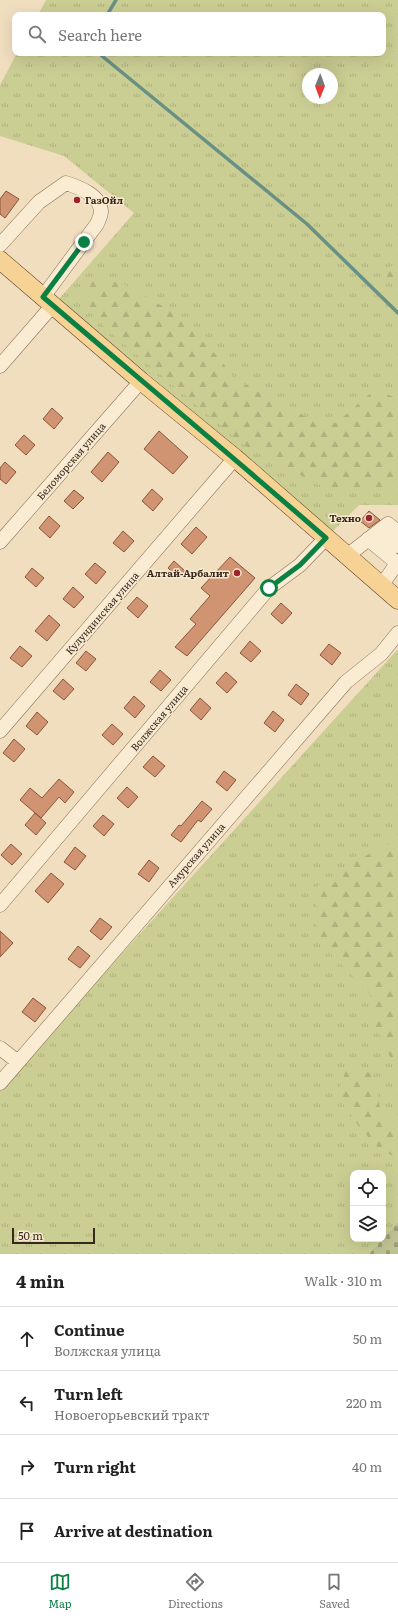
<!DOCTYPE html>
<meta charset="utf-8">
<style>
body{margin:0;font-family:Literata,serif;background:#f2f2f2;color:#222}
.controls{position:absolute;right:12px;bottom:12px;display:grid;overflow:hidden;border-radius:8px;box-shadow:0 4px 16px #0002}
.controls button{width:36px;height:36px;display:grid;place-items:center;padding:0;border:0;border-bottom:1px solid #e0e0e0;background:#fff;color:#222;font:20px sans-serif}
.compass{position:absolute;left:302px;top:68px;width:36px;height:36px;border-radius:50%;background:#fff;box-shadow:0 4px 16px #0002;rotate:181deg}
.scale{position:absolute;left:12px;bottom:10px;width:83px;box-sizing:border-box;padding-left:4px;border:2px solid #38281c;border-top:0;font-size:11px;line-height:14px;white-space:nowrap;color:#38281c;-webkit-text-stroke:3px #f7e9cf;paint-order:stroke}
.stop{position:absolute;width:12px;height:12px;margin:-9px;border:3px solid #0b8043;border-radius:50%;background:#fff}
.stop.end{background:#0b8043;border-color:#fff;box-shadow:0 1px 4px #0008}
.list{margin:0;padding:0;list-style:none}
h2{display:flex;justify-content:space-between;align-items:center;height:52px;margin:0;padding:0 16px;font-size:17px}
h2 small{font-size:13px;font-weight:400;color:#767676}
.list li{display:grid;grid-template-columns:26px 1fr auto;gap:12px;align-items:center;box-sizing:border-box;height:64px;padding:0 16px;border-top:1px solid #e0e0e0}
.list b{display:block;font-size:15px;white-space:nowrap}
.list p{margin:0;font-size:13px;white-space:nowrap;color:#767676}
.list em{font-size:13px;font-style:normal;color:#767676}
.icon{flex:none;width:22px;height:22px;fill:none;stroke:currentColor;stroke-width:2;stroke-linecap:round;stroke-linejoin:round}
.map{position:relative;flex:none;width:398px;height:1254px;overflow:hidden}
.search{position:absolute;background:#fff;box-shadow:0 4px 16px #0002;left:12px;right:12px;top:12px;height:44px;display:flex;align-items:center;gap:10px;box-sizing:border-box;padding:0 14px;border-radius:8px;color:#767676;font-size:15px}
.sheet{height:308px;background:#fff}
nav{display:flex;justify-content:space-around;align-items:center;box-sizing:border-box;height:56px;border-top:1px solid #e0e0e0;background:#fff;font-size:11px;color:#767676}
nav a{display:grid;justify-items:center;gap:2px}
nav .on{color:#0b8043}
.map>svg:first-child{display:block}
.grass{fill:url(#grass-tufts);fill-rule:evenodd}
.forest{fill:url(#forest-firs)}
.cemetery{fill:url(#cemetery-stones)}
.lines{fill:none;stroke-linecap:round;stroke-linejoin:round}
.stream{stroke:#699084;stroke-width:3.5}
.building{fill:#d09473;stroke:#8a563b}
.minor-casing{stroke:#896f57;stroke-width:15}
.major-casing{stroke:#573d2b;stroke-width:19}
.minor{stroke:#faecd3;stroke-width:14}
.major{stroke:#f6d294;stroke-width:18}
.route{stroke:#0b8043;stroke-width:5}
.poi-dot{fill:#9b242c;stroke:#f7e9cf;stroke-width:1.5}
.labels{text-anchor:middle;stroke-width:3;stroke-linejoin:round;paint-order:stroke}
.poi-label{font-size:10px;font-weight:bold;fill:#38281c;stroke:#f7e9cf;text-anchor:end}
.street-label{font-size:10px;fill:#38281c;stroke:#f7e9cf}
</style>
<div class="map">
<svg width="398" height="1254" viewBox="0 0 398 1254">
<defs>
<pattern id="grass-tufts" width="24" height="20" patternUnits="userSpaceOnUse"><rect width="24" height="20" fill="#cbce93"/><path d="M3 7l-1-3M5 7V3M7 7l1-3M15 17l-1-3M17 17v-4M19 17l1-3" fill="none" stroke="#afb17e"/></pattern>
<pattern id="forest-firs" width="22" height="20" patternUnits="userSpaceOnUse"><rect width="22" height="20" fill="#cbce93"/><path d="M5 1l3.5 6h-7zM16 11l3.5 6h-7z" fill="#afb17e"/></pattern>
<pattern id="cemetery-stones" width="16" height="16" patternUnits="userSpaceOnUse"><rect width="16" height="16" fill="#c0c293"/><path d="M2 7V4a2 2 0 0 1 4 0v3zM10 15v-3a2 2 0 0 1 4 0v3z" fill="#9d9e77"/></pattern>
</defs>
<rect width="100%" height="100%" fill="#f0debf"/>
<path class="grass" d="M46 0H398V505H359L332 532 241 452 59 299 134 213 64 156 0 136V85L17 53H383V15H38ZM308 74H332V98H308Z
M398 649V1222L383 1239V1173H353V1239H383L369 1254H0V1091L22 1064Z"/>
<path class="forest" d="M398 259V286L384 274Z
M93 276 126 285 174 313 217 356 235 379 308 418 336 423 372 392 387 394 398 399V490L393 487 330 489 311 481 276 460 244 445 104 327 86 302 83 286Z
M387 844H398V1080L390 1057 373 1021 370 994 321 943 314 919 318 885 336 882 353 863Z
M346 1070 373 1073 382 1118 398 1122V1158L380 1150 358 1125 337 1095Z"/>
<path class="cemetery" d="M398 1222V1254H369Z"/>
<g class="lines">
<path class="stream" d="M107 15 116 0
M100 53 102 56 307 224 398 313"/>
</g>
<path class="building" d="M6 191 19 199 5 218 0 214V199Z
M52 408 63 418 54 429 43 419Z
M159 431 188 457 173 474 144 449Z
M24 435 35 445 26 455 15 445Z
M108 452 119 462 102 482 91 472Z
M5 462 16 472 6 484 0 479V468Z
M152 489 163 499 153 511 142 501Z
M74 490 84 498 73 509 64 501Z
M369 511 380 520 369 528 360 521Z
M49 516 60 526 50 538 39 528Z
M196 527 207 537 192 554 181 544Z
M123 531 134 541 124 552 113 543Z
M230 557 255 578 187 656 175 647 196 624 190 619 210 596 201 588Z
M174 561 185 571 179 578 168 568Z
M95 563 106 572 96 584 85 574Z
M32 568 44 578 36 587 25 577Z
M73 587 84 597 74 608 63 599Z
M137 597 148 606 138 618 127 608Z
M281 603 292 613 282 624 271 614Z
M49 615 60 625 47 641 35 631Z
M250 641 261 651 251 662 240 653Z
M329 644 341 653 332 665 320 655Z
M20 646 32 656 22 667 10 658Z
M86 651 96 659 86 671 76 663Z
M160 670 171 680 161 691 150 682Z
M226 672 237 682 227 693 216 683Z
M63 679 74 689 64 700 53 691Z
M296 684 309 694 301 705 288 695Z
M134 696 145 706 135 718 124 708Z
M200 698 211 708 201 720 190 710Z
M273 711 284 720 275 732 264 723Z
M37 712 48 722 37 735 26 726Z
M112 724 123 734 113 745 102 735Z
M14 739 25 749 14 762 3 753Z
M153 756 165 766 155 777 143 767Z
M224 771 236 780 227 791 216 782Z
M59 779 74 792 65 803 59 797 41 818 20 800 30 788 42 798Z
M127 787 138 797 128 808 117 798Z
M202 801 212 809 201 822 198 820 181 842 171 835 179 825 181 826Z
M35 813 46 823 36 835 25 825Z
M103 815 114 824 104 836 93 826Z
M11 844 22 854 12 865 1 855Z
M75 847 86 856 75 870 64 862Z
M149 860 159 868 149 882 138 874Z
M51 873 64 884 48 903 35 891Z
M100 918 112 927 101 940 90 931Z
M0 931 13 943 0 957Z
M78 946 90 956 80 968 68 959Z
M33 998 46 1008 35 1022 22 1012Z"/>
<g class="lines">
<g class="minor-casing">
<path id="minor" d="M0 245 39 202 66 183C78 187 101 195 101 212 101 216 98 221 97 224L43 297
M0 366 53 305
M379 531 388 524 398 532
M368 539 397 563
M0 542 141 381
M347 556 379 531 398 546
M381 586 398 562
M0 731 235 458
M0 905 269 588 300 565 326 538
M0 1048 18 1062
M0 1083 346 682 381 654 398 633"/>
</g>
<g class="major-casing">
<path id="major" d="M0 260 141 381 235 458 398 600"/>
</g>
<use href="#minor" class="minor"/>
<use href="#major" class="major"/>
</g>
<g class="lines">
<path class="route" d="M84 242 43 297C137 377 232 456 326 538L300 565 269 588"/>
</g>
<g class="poi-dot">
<circle cx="77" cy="200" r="4"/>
<circle cx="369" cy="518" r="4"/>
<circle cx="237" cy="573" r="4"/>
</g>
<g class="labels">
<g class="poi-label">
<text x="85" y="204" text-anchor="start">ГазОйл</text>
<text x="361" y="522">Техно</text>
<text x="229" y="577">Алтай-Арбалит</text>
</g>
<g class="street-label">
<text transform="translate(71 461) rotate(-49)" y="4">Беломорская улица</text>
<text transform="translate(102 613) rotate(-49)" y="4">Кулундинская улица</text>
<text transform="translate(159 718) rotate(-50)" y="4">Волжская улица</text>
<text transform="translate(196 855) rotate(-49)" y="4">Амурская улица</text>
</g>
</g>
</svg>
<div class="controls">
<button><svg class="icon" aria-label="locate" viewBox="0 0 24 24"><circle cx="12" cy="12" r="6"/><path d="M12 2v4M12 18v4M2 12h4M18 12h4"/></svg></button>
<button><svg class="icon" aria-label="layers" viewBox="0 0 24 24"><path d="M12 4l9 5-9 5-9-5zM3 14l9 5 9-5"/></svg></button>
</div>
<svg class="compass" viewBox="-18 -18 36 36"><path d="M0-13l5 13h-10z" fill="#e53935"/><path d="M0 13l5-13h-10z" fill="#767676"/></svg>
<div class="scale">50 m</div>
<div class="stop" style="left:269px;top:588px"></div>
<div class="stop end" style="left:84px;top:242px"></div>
<div class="search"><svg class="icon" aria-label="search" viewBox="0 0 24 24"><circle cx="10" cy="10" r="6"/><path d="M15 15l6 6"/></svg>Search here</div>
</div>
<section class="sheet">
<h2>4 min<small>Walk · 310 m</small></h2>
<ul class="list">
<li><svg class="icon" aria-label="ahead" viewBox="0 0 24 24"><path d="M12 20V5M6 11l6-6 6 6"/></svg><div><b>Continue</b><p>Волжская улица</p></div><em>50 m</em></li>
<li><svg class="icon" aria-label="left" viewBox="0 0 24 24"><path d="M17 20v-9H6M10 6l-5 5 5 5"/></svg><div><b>Turn left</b><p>Новоегорьевский тракт</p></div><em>220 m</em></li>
<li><svg class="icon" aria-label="right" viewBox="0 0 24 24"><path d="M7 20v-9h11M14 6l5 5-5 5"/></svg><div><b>Turn right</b></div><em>40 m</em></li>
<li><svg class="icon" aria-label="arrive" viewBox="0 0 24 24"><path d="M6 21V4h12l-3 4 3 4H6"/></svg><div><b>Arrive at destination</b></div></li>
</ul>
</section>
<nav>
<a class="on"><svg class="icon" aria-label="map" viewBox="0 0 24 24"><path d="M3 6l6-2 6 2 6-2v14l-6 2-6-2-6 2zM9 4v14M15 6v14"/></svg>Map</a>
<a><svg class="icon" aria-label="directions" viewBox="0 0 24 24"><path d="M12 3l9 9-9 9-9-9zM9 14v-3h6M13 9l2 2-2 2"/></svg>Directions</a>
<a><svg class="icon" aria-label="saved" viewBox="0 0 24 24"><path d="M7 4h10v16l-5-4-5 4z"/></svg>Saved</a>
</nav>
